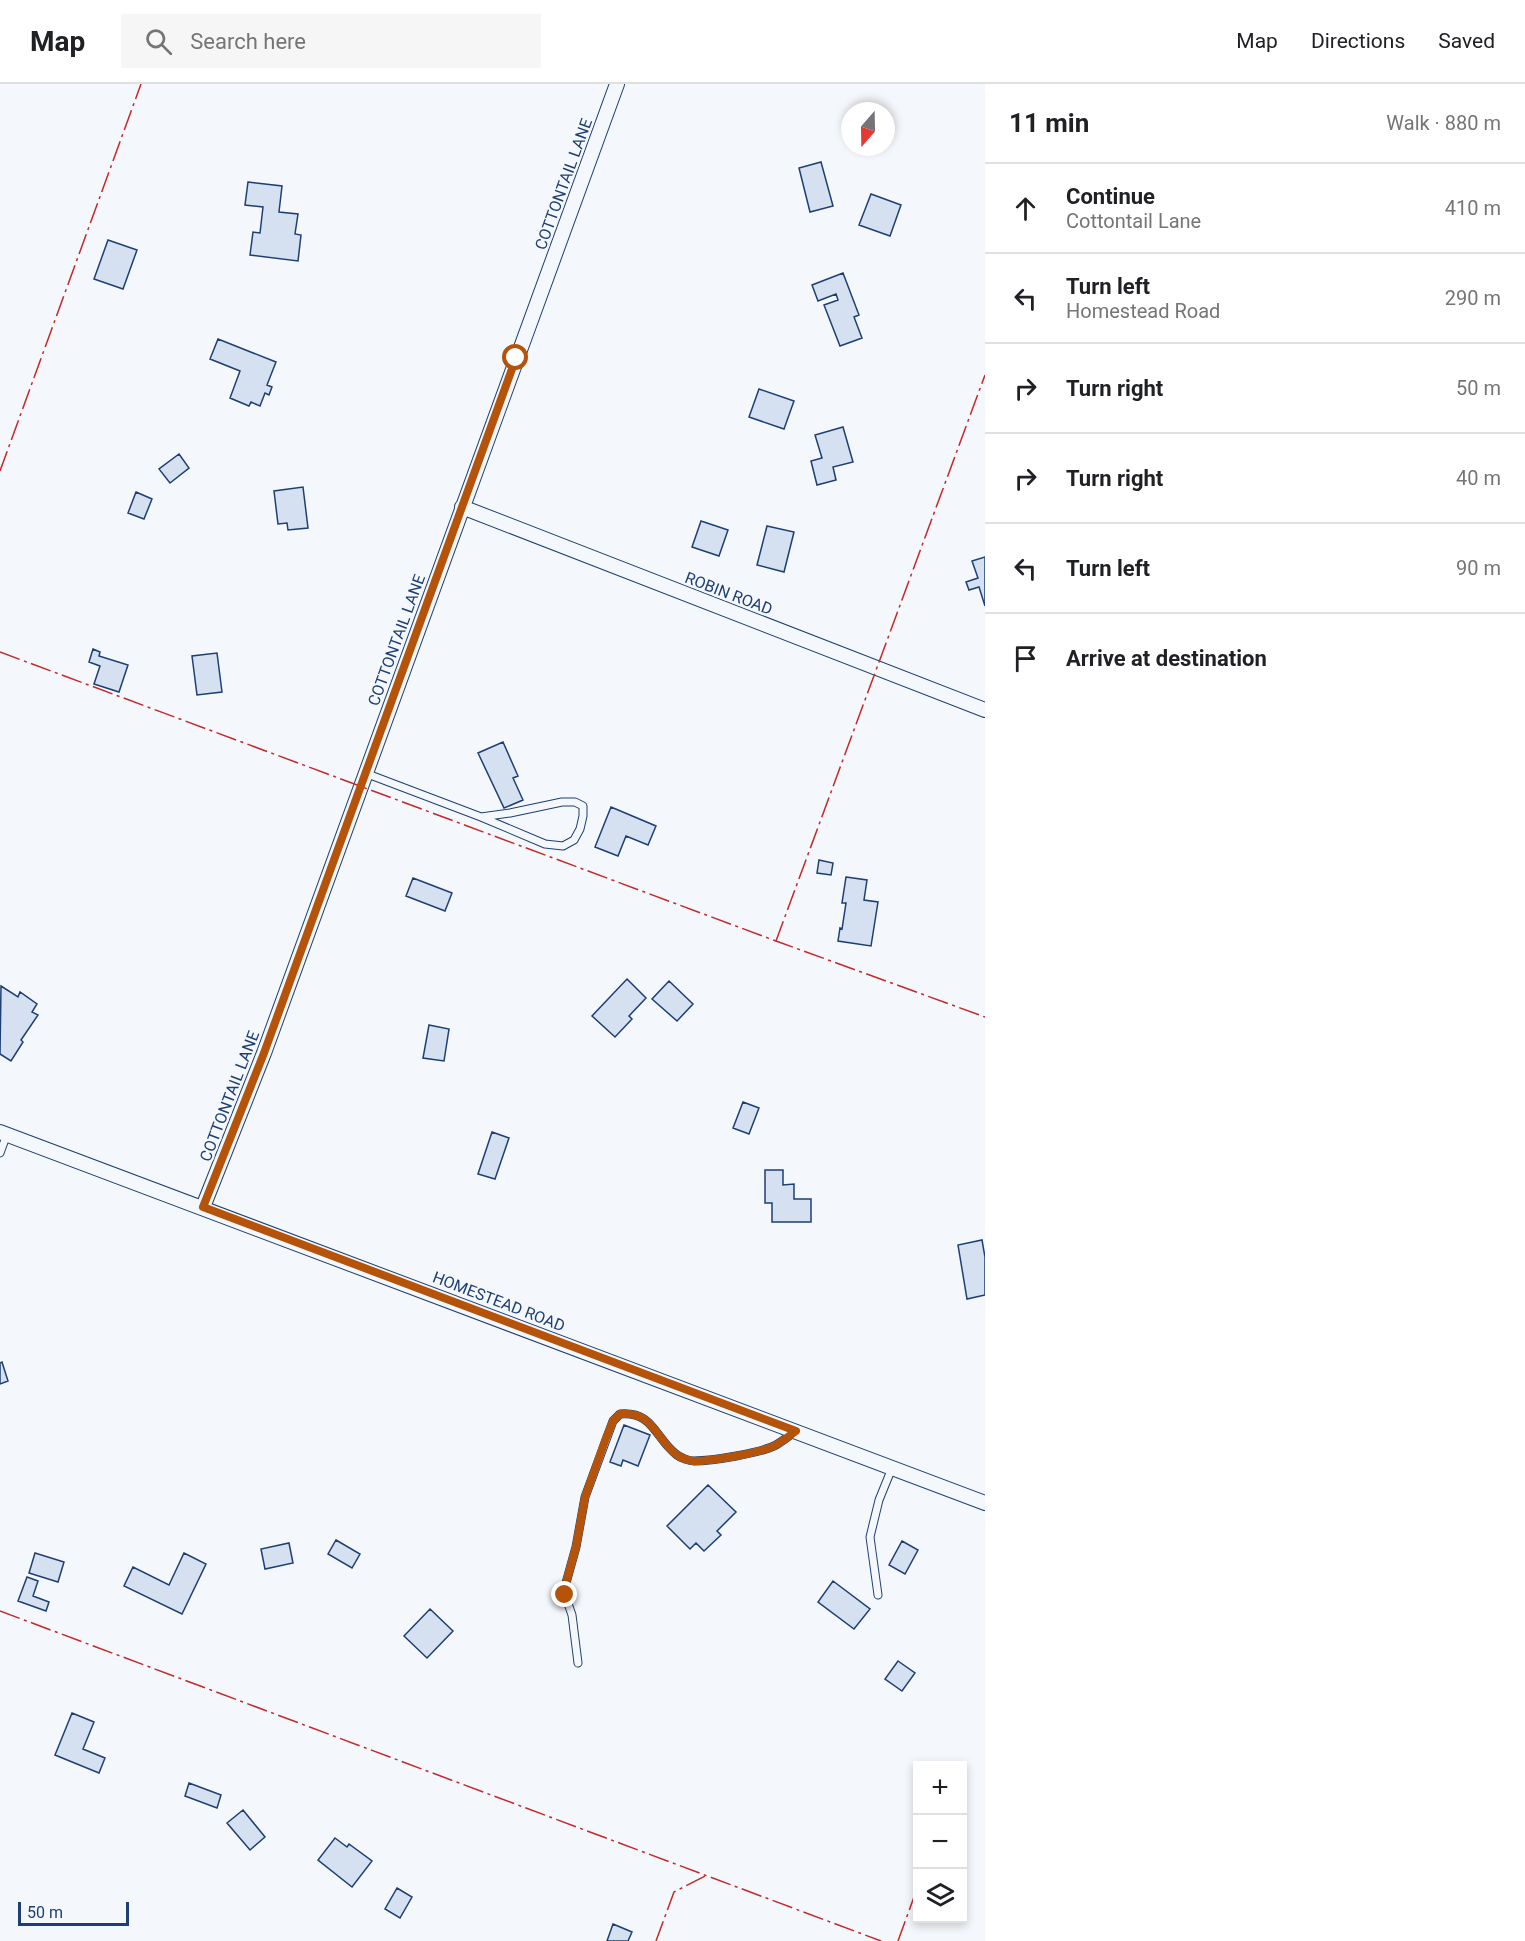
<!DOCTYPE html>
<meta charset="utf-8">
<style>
body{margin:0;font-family:Roboto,sans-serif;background:#f6f6f6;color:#202124}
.controls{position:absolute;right:18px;bottom:18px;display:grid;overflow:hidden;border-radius:0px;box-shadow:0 3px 9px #0003}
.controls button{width:54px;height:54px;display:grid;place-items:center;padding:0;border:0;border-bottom:2px solid #e0e0e0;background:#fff;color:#202124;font:30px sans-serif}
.compass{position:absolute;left:841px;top:18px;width:54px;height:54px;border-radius:50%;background:#fff;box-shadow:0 3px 9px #0003;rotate:200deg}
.scale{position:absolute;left:18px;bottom:15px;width:111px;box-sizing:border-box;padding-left:6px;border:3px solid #1d3f73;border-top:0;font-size:16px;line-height:21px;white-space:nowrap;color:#1d3f73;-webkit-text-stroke:4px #f4f7fb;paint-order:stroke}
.stop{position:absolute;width:18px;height:18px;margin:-14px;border:4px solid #b45309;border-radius:50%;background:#fff}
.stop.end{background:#b45309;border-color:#fff;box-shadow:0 2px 6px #0008}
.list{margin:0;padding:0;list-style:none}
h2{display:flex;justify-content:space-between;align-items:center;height:78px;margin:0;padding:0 24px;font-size:26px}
h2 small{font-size:20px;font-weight:400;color:#757577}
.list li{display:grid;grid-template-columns:39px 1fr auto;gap:18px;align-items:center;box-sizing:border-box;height:90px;padding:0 24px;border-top:2px solid #e0e0e0}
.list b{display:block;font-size:22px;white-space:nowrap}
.list p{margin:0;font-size:20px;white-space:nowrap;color:#757577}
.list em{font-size:20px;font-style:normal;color:#757577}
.icon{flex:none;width:33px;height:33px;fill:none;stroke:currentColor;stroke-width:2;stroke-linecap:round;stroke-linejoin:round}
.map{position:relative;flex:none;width:985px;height:1857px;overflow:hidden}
header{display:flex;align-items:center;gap:36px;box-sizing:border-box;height:84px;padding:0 30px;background:#fff;border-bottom:2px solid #e0e0e0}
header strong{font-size:28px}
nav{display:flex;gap:33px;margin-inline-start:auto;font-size:21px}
.search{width:420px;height:54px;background:#f6f6f6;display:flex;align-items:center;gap:15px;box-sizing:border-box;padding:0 21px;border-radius:0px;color:#757577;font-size:22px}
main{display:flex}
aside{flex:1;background:#fff}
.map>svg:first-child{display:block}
.building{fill:#d5e0f0;stroke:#1d3f73;stroke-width:1.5}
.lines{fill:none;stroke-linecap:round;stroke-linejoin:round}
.service-casing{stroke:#1d3f73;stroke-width:9}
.minor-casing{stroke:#1d3f73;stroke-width:16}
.service{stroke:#f4f7fb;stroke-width:7}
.minor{stroke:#f4f7fb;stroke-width:14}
.power{stroke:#c62828;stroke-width:1.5;stroke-dasharray:21 4.5 3 4.5;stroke-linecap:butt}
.route{stroke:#b45309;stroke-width:8}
.labels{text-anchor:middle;stroke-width:4.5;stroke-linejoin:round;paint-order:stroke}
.street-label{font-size:16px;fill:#1d3f73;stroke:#f4f7fb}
</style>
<header>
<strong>Map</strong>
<div class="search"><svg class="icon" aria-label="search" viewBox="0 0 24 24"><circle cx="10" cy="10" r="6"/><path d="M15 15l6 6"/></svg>Search here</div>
<nav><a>Map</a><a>Directions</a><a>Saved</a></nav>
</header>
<main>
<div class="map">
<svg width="985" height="1857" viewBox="0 0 985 1857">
<rect width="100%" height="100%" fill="#f4f7fb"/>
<path class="building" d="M821 78 833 122 810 128 799 84Z
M248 98 282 102 279 128 298 130 295 150 301 151 298 177 250 171 253 148 260 149 263 123 245 121Z
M871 110 901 121 890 152 859 141Z
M108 156 137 166 123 205 94 195Z
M843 189 859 231 854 233 862 254 840 262 824 221 838 216 836 210 818 217 812 201Z
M218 255 276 278 267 301 272 303 269 311 265 309 260 322 251 318 249 322 230 314 240 287 210 275Z
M759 305 794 317 784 345 749 333Z
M843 343 853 378 833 383 836 396 817 401 811 377 822 374 815 351Z
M179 370 189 384 170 399 159 385Z
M303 403 308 444 288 446 287 439 278 440 274 407Z
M136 408 152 415 144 435 128 429Z
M701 437 728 446 719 472 692 463Z
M767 442 794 448 784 488 757 481Z
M985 473V522L979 503 969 506 966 498 978 494 972 477Z
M93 565 100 568 99 572 128 581 119 608 94 600 100 582 89 578Z
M217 569 222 608 197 611 192 572Z
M503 658 518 692 513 694 523 716 504 724 478 669Z
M611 723 656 742 648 761 626 752 618 772 595 763Z
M819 776 833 779 831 791 817 789Z
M846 793 867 796 864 816 878 818 871 862 838 857 840 844 842 845 846 819H842Z
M413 794 452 809 445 827 406 812Z
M627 895 646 914 629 932 632 935 615 953 592 932Z
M669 897 693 920 677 937 652 915Z
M1 902 18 913 20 908 37 920 32 928 38 931 21 956 23 958 11 977 0 970Z
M429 941 449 945 444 977 423 974Z
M743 1018 759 1024 749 1050 733 1044Z
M492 1048 509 1054 495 1095 478 1090Z
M765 1086H783V1101L794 1100V1115H811V1138H772V1119H765Z
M982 1156 985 1173V1211L967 1215 958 1161Z
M2 1278 8 1297 0 1300V1279Z
M624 1341 650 1351 638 1382 623 1376 621 1382 610 1378Z
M708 1401 736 1428 717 1447 721 1451 704 1467 696 1459 690 1465 667 1442Z
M336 1456 360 1470 352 1484 328 1470Z
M902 1457 918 1466 905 1490 889 1481Z
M289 1459 293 1479 265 1485 261 1465Z
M35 1469 64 1478 58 1498 29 1489Z
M184 1469 206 1480 182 1530 124 1502 133 1483 169 1501Z
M27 1493 38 1497 33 1512 49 1518 46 1527 18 1517Z
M833 1497 870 1525 854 1545 818 1518Z
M430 1525 453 1547 427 1574 404 1552Z
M898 1577 915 1589 902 1607 885 1595Z
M72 1629 94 1638 83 1665 105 1674 99 1689 55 1671Z
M189 1699 221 1711 217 1724 185 1712Z
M243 1726 265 1753 250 1766 227 1739Z
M335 1754 347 1763 349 1760 372 1777 352 1803 318 1776Z
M397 1804 412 1813 400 1834 385 1825Z
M613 1840 632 1848 628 1857H607Z"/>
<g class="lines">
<g class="service-casing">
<path id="service" d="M365 689 481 733 545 760 563 762 574 756 580 745 583 732V722L575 718H562L510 729 481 733
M0 1069 7 1050
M878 1511 870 1453 879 1416 892 1384
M578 1579 572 1531 565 1511 566 1499 576 1463 585 1413 613 1337 620 1330C654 1327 655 1355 677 1371 681 1374 689 1377 694 1377 712 1377 761 1369 776 1361 783 1357 789 1352 796 1347"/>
</g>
<g class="minor-casing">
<path id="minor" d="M462 423 985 626
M0 1048 985 1419
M203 1123 264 969 617 0"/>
</g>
<use href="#service" class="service"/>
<use href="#minor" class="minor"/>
<path class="power" d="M0 387 141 0
M0 568 776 857 985 933
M776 857 985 291
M0 1527 881 1857
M656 1857 674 1808 707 1791
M898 1857 918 1802"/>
</g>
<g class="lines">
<path class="route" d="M516 274 264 969 203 1123 796 1347C789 1352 783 1357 776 1361 761 1369 712 1377 694 1377 689 1377 681 1374 677 1371 655 1355 654 1327 620 1330L613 1337 606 1354 585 1413 576 1463 566 1499 565 1511"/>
</g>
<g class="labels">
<g class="street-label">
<text transform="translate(563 100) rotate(-70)" y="6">COTTONTAIL LANE</text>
<text transform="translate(729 509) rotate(21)" y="6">ROBIN ROAD</text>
<text transform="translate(396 556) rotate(-70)" y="6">COTTONTAIL LANE</text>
<text transform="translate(229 1012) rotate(-69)" y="6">COTTONTAIL LANE</text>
<text transform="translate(499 1217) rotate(21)" y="6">HOMESTEAD ROAD</text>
</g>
</g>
</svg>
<div class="controls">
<button>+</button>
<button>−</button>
<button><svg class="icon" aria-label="layers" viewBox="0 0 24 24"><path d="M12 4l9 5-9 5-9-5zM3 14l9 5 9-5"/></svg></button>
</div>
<svg class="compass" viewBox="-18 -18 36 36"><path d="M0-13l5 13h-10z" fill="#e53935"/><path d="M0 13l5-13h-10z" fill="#757577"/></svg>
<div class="scale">50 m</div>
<div class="stop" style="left:516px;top:274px"></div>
<div class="stop end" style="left:565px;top:1511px"></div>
</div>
<aside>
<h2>11 min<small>Walk · 880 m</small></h2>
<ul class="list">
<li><svg class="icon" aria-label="ahead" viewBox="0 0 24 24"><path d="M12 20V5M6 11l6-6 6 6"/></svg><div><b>Continue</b><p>Cottontail Lane</p></div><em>410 m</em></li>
<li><svg class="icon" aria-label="left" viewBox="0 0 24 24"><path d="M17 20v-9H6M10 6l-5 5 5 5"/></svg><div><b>Turn left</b><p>Homestead Road</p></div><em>290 m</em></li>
<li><svg class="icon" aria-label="right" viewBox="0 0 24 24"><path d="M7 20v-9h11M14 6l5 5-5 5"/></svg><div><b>Turn right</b></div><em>50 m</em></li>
<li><svg class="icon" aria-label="right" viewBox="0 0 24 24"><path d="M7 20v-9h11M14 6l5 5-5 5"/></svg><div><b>Turn right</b></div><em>40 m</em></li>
<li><svg class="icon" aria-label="left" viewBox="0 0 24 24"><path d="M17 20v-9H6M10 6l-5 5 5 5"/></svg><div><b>Turn left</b></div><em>90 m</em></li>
<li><svg class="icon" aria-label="arrive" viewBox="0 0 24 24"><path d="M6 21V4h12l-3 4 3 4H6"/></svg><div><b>Arrive at destination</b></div></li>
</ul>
</aside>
</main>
